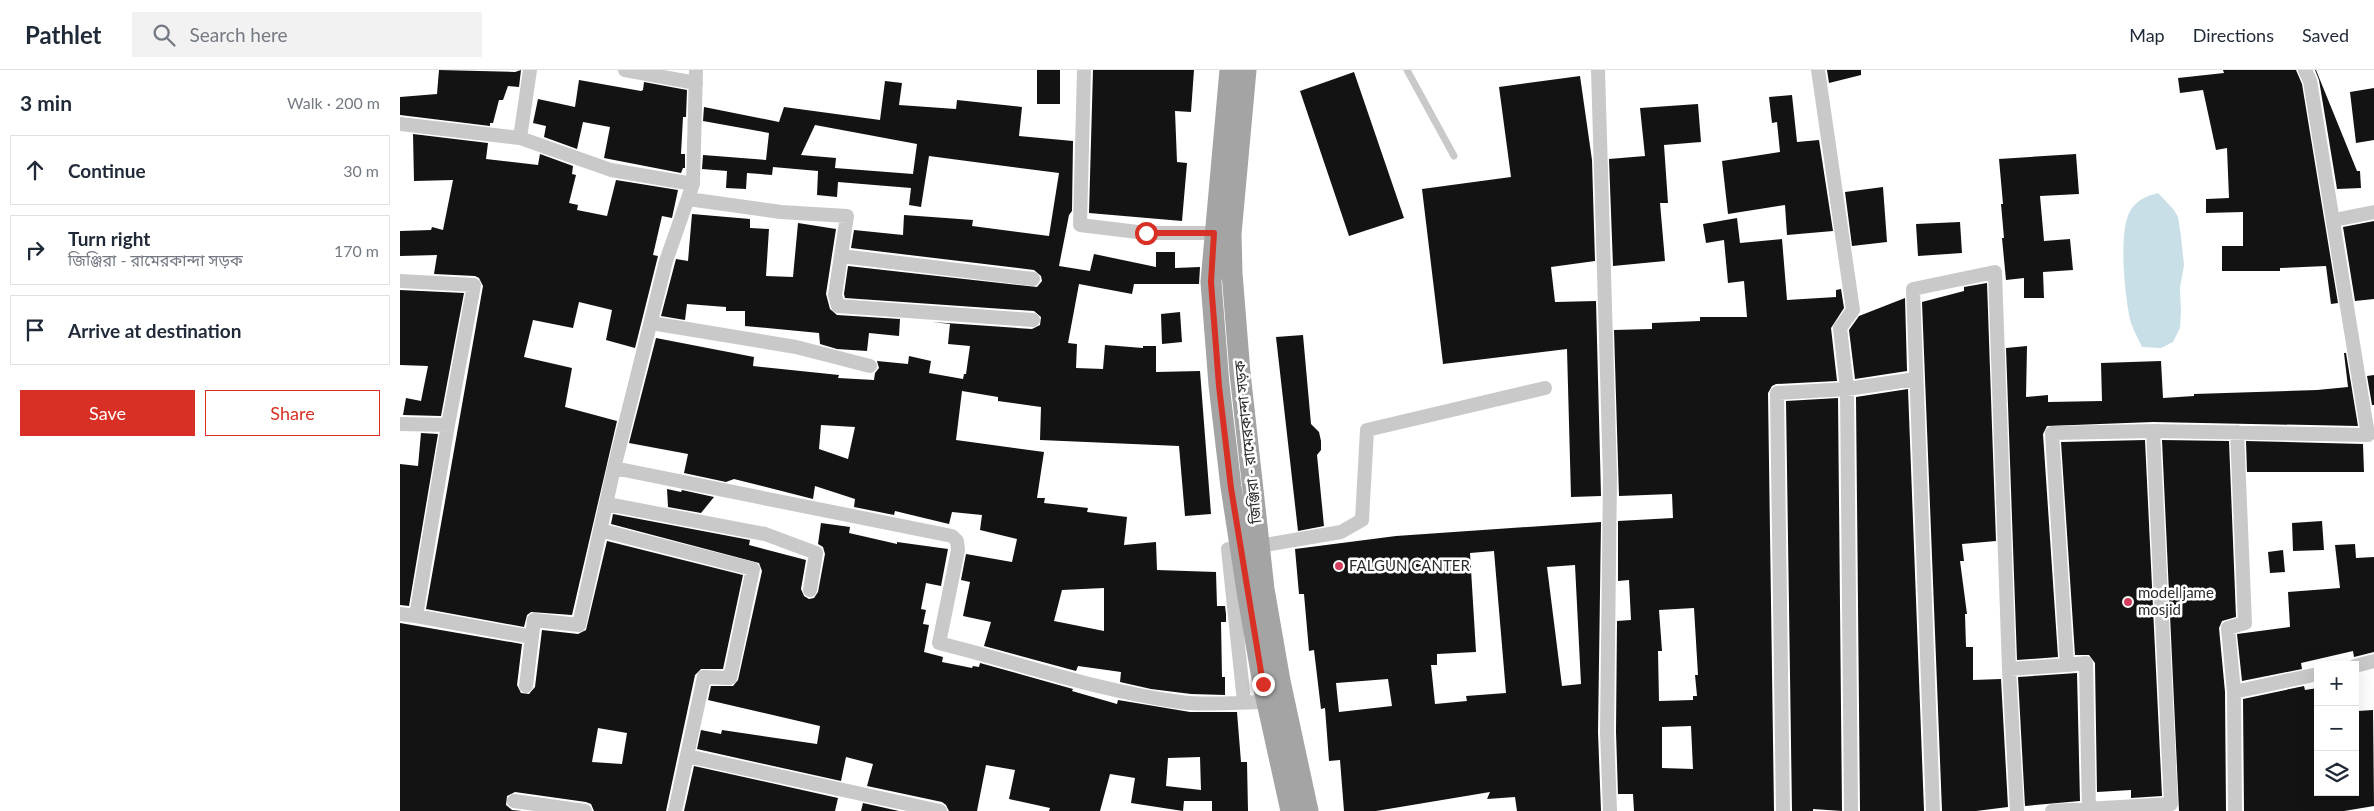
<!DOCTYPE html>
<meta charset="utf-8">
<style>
body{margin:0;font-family:Lato,"Noto Sans Bengali",sans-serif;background:#f2f2f3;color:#1f2937}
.controls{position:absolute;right:15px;bottom:15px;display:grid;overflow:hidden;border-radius:0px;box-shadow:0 5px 20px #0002}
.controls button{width:45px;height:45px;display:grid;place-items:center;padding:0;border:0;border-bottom:1px solid #e0e1e3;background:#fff;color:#1f2937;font:25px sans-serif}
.stop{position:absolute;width:15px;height:15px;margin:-11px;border:4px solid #d93025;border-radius:50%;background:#fff}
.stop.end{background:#d93025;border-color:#fff;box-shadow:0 1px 5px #0008}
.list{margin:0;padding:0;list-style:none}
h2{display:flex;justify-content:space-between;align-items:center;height:65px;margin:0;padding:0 20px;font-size:21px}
h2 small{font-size:16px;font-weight:400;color:#747a83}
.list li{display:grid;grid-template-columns:32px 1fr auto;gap:15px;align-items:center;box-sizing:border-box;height:70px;margin:0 10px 10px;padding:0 10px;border:1px solid #e0e1e3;border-radius:0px}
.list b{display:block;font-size:19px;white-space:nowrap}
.list p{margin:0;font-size:16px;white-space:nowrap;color:#747a83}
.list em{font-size:16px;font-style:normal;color:#747a83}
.actions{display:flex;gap:10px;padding:15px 20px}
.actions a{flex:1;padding:11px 0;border:1px solid #d93025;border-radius:0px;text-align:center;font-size:18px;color:#d93025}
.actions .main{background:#d93025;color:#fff}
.icon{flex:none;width:28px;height:28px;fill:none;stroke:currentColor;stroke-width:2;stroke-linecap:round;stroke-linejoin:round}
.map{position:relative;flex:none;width:1974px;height:741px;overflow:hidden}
header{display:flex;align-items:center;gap:30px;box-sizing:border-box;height:70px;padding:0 25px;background:#fff;border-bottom:1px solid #e0e1e3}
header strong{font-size:24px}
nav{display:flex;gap:28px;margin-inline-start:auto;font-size:18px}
.search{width:350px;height:45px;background:#f2f2f3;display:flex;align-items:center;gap:12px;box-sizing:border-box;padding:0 18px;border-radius:0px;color:#747a83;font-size:19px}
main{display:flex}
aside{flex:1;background:#fff}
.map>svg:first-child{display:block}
.water{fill:#c9dfe7}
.building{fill:#131313;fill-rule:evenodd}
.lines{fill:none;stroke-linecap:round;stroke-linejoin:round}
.service{stroke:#c9c9c9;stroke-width:7}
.minor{stroke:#c9c9c9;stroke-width:14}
.primary{stroke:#a4a4a4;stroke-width:21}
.route{stroke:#d93025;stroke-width:6}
.poi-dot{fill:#d43e5d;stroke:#fff;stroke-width:2}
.labels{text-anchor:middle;stroke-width:5;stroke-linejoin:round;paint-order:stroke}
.street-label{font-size:15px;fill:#2c2c2c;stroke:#fff}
.poi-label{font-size:15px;fill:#2c2c2c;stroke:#fff;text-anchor:start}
</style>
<header>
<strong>Pathlet</strong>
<div class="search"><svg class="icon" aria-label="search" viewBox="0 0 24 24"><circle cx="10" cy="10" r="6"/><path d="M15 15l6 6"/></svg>Search here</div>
<nav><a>Map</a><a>Directions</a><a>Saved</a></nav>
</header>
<main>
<aside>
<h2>3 min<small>Walk · 200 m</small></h2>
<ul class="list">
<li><svg class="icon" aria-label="ahead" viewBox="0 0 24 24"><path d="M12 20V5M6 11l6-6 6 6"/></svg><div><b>Continue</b></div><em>30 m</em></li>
<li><svg class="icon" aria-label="right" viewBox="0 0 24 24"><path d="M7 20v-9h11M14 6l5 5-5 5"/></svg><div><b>Turn right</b><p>জিঞ্জিরা - রামেরকান্দা সড়ক</p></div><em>170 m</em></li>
<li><svg class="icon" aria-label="arrive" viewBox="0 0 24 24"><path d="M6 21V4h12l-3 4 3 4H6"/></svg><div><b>Arrive at destination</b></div></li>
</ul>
<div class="actions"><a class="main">Save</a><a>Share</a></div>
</aside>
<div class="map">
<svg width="1974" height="741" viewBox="0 0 1974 741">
<rect width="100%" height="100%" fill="#fff"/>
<path class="water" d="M1758 123 1774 140 1778 147 1781 167 1784 195 1780 218 1781 242 1780 258 1773 272 1761 278 1742 277C1738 268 1732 258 1730 249 1725 226 1717 157 1732 138 1739 129 1747 126 1758 123Z"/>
<path class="building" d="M39 0 115 2 121 0 119 17 108 16 103 30H99L93 53H90V56L0 45V27L37 24Z
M637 0H660V34H637Z
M693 0H794L791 42 775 41 777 92 787 93 782 151 689 143Z
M1427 0H1461V5L1429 13Z
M1823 0H1896L1902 14 1938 233 1931 234 1926 196 1880 198V201H1822V176H1843V142L1806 143V129L1829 128 1827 78 1816 80 1803 20 1780 23 1778 8 1824 3Z
M1915 0H1916L1957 101H1960L1961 118 1937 119 1919 10Z
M954 2 1004 148 949 166 900 21Z
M1180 6 1192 90 1195 191 1151 197 1155 232 1196 231 1201 426 1171 427 1167 279 1043 294 1022 119 1111 107 1099 17Z
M179 10 241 21 243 20 244 12 287 20 286 47H283L281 84H285V98H283L281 103 204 88 210 57 183 52 177 79 144 67 146 56 133 53 138 29 175 37Z
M485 11 502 13 499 35 556 39 557 30 622 37 619 66 673 71 672 141 669 145 659 196 690 201 694 184 756 197V182H775V198L800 197 799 214H734L732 224 679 214 668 273 677 274 676 298 703 299 705 275 743 278V276H756V302L800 301 811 444 785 446 779 376 640 370 641 337 598 331V327L562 321 556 370 644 382 637 428H645L644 433 688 438 687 442 727 447 724 475 756 472 757 500 816 502 817 536H825L826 544V552H821L822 607H825V625L791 624 751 619 720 612 721 602 678 596 676 601 584 576 591 552 563 546 570 512 561 510 566 484 612 492 617 469 580 460 582 445 552 442 549 454 495 441 494 445 454 437 455 429 415 416 413 429 334 409 326 412 284 403 288 384 229 373 256 268 354 287 353 296 439 305 438 308 474 310 475 303 479 298 477 291 508 294 509 286 531 291 529 303 563 309 564 304H566L570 276 548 274 550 254 532 252 632 259 640 255 641 247 634 241 445 228 444 224 448 196 637 217 642 211 641 206 634 200 451 178 454 160 503 165 504 145 573 150 572 156 649 166 659 103 529 86 521 137 509 135 511 118 438 112 437 127 417 125 418 101 373 97 372 105 347 103 346 119 326 118 327 101 302 99 303 85 366 90 369 63 303 51 304 37 379 52 384 37 480 50ZM415 55 517 74 513 104 435 98 436 88 401 85ZM421 355 455 357 448 389 419 379ZM704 518V561L654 551 662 520Z
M1974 18V70L1956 73 1950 22Z
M1392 25 1397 72 1419 70 1433 161 1387 165 1385 135 1328 144 1322 91 1380 82 1377 52 1372 53 1369 27Z
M1298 34 1301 72 1264 75 1268 133H1260L1265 191 1213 196 1209 89 1245 86 1240 38Z
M13 64 88 73 86 89 138 95 140 84 173 96 172 104 176 105 169 133 178 135 177 140 207 146 216 110 278 120 272 148 262 146 253 185 258 186 235 278 206 270 212 240 179 232 173 258 133 250 124 287 172 298 165 337 217 351 172 545 131 542 127 545 124 557 26 539 83 216 79 208 75 206 34 204 37 185 0 186V161L31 160 32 157 43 160 53 110 14 111Z
M1676 84 1679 124 1640 126 1644 171 1670 169 1673 200 1643 202 1644 228H1624V208L1606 210 1602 168H1604L1601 134H1603L1599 89Z
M1483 117 1487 172 1452 176 1445 122Z
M292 144 350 149V158L369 159 366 206 393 207 398 153 436 159 426 224 430 239 437 245 500 249 499 266 469 263 467 281 437 279 420 274 419 263 345 256V241H326V237L287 234 285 250 261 246 276 189 288 191Z
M1337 148 1340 173 1382 169 1387 230 1436 227V220L1441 219 1444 238 1431 258 1437 311 1376 314 1372 316 1368 323 1374 741H1234L1233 724H1218L1216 662 1217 551 1231 550 1229 510 1218 511V451L1273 448 1272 424 1219 426 1214 260 1252 259V253L1300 251V247H1347L1344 211 1328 213 1324 170 1306 173 1303 154ZM1294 538 1298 605H1295L1297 626H1293V630L1259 631 1258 581H1262L1259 540ZM1291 656 1293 699 1262 698V657Z
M1974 151V229L1955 231 1943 157Z
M1560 152 1562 183 1518 186 1516 154Z
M1587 213 1596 471 1562 474 1564 491H1560L1567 544H1565L1566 577H1573V610L1601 609 1608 737 1576 741H1542L1522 232 1564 221V217Z
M0 220 64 223 41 346 3 345 6 328 21 331 28 296 0 295Z
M1505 228 1507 301 1455 309 1449 260 1459 246Z
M780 242 782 272 762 274 761 244Z
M903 265 911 354 919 362 921 371V380L917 385 924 456 898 461 876 267Z
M1627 276 1626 327 1648 325V332L1702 331 1701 293 1761 291 1763 328 1794 326V324L1917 320 1948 317 1944 283H1946L1958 356 1753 352 1647 356 1643 364 1658 587 1617 590 1606 278Z
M1974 305V335H1972L1967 306Z
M1508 319 1524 741H1460L1456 327Z
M1438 328 1442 741 1413 739V741H1392L1386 331Z
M21 363 38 364 9 536 0 535V394L18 396Z
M1745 370 1762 726 1731 728V720L1697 722 1695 593 1689 585H1675L1661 372Z
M1762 370 1829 371 1836 547 1822 551 1819 558 1825 622 1826 741H1779Z
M1846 371 1963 374 1964 402H1847Z
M267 419 281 422 282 420 314 427 301 443 268 437Z
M213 444 350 470 349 475 406 490 401 519 404 526 409 529 414 528 418 522 425 484 423 477 418 474 421 453 450 457 449 463 497 474V472L548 479 541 516 526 513 521 539 526 540 523 554 529 555 524 582 543 587 542 592 572 598 573 596 579 597 580 593 673 619 672 621 717 634 718 630 790 642H837L841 692H847L848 741H812V731H784L783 741 731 733 735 708 710 704 700 741H649L650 738 609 729 615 700 586 695 577 741H549L546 735 542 732 467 716 473 694 446 687 441 711 297 679 301 660 321 664 322 660 417 674 420 656 308 630 311 616H333L338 610 362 501 359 493 211 454ZM800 687 801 720 766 716 768 688Z
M1922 451 1924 480 1893 481 1892 453Z
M1201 452 1198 662 1201 741H1117L1115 727 1087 729 1090 722 976 741H944L940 690 929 691 925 638 921 639 914 580 909 581 904 524H899L895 479 996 466ZM1094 481 1106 623 1066 626 1067 631 1035 634 1031 595H1037V584L1076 582 1070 483ZM1175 495 1181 614 1162 616 1147 497ZM988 609 992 636 939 642 936 613Z
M207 471 343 505 323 599H301L295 605 266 741H194L191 734 186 732 115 722 107 726 106 735 112 740 122 741H0V553L122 574 117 615 121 623 129 624 135 617 142 560 178 564 186 560ZM198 658 227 663 222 694 192 692Z
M1955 474 1956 488 1974 487V582L1954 587 1953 581 1901 593 1902 599 1842 611 1837 564 1890 557 1888 522 1940 518 1935 475Z
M1883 480 1885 502 1870 503 1868 482Z
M1677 603 1680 731 1625 736 1618 607Z
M1904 616 1905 620 1918 618V722H1955V666H1959L1958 641 1973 640 1974 736 1944 741H1844L1843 629Z
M294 696 438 728 435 741H284Z
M463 733 499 741H461Z"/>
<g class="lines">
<path class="service" d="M1007 0 1054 86"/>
<path class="minor" d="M225 0 296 13
M684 0 680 155 746 163H814
M1198 0 1210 406 1207 662 1210 741
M1418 0 1453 240 1440 258 1447 319 1451 741
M0 54 120 68 211 100 293 114
M120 68 130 0
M288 129 381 142 447 146 435 225 438 236 633 250
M1934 150 1974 142
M441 186 633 209
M0 211 74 215 48 355 16 546 132 567
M251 253 396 277 470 296
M0 354 48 355
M1753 361 1968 365 1910 11 1905 0
M214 398 552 466 557 471 558 480 539 573C619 593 698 621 780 632 808 636 839 632 867 632
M207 434 365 464 416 483 410 520
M200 460 353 499 330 608 304 607 275 741
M859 476 941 462 962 450 967 360 1145 318
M828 479 844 632
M0 544 16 546
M1667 595 1686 593 1689 741
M1955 596 1974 591
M1609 599 1617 741
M126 616 134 550 179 555 214 398 266 191 293 114 296 0
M1834 622 1918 604
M287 686 540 741
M114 731 185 741
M1383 741 1377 323 1447 319 1516 309
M1533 741 1513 219 1595 202 1609 599 1667 595 1652 363 1753 361 1771 734 1652 741
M1835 741 1834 622 1828 558 1845 553 1837 362"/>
<path class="primary" d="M830 0 811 212 819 315 831 417 847 521 863 614 891 741
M846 0 831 164 832 203 840 303 864 519 880 611 908 741"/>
</g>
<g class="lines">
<path class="route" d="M746 163H814L811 212 819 316 831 418 863 614"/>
</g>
<g class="poi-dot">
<circle cx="939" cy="496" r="5"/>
<circle cx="1728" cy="532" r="5"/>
</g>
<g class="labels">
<g class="street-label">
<text transform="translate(848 372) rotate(-96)" y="5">জিঞ্জিরা - রামেরকান্দা সড়ক</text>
</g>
<g class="poi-label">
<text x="949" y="501">FALGUN CANTER</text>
<text x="1738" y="528">model jame<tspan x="1738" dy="17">mosjid</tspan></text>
</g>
</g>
</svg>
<div class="controls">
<button>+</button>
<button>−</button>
<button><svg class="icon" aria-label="layers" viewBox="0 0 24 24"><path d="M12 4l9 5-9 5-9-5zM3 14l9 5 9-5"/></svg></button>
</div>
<div class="stop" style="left:746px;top:163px"></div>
<div class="stop end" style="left:863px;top:614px"></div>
</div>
</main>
